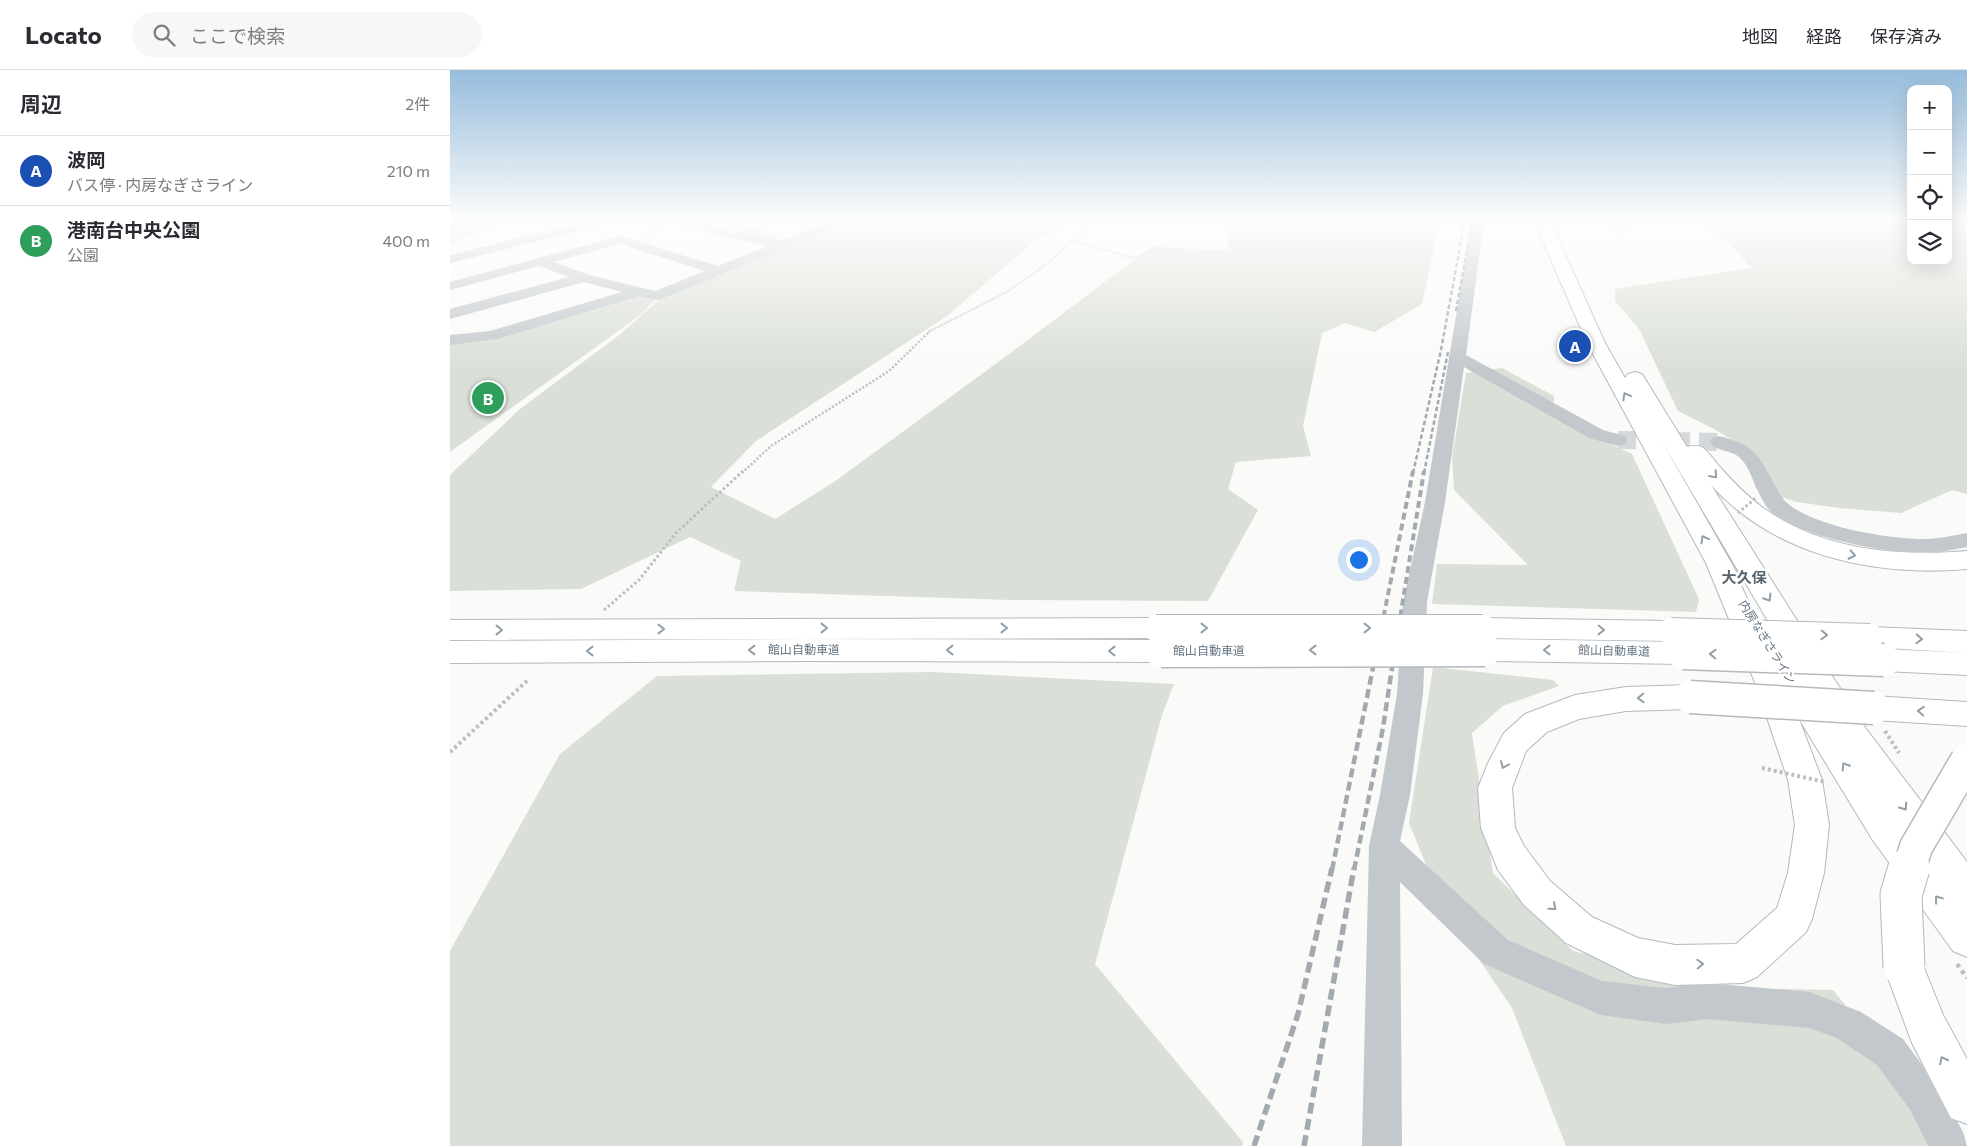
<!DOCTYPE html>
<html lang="ja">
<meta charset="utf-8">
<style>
body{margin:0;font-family:Commissioner,"Noto Sans JP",sans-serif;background:#f7f7f7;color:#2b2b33}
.controls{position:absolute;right:15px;top:15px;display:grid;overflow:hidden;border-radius:10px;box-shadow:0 5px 20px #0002}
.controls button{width:45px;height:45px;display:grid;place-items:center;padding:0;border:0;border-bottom:1px solid #e1e1e2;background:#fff;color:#2b2b33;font:25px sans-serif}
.you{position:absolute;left:908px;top:489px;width:18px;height:18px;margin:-12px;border:4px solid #fff;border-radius:50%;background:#1a73e8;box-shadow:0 0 0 8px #1a73e833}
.badge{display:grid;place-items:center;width:32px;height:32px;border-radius:50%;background:#0f766e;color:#fff;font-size:16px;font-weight:700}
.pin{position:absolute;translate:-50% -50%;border:2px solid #fff;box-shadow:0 1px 5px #0006}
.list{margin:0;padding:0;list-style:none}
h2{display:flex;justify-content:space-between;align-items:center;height:65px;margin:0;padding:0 20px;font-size:21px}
h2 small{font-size:16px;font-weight:400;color:#7c7c81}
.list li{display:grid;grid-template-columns:32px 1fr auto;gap:15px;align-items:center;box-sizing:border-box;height:70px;padding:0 20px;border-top:1px solid #e1e1e2}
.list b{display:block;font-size:19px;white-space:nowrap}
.list p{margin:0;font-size:16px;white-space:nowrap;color:#7c7c81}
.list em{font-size:16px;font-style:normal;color:#7c7c81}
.icon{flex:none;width:28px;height:28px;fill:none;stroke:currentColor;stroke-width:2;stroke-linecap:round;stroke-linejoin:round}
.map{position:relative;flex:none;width:1517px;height:1076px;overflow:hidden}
header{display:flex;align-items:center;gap:30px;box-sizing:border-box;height:70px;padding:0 25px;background:#fff;border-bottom:1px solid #e1e1e2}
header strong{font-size:24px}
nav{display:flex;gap:28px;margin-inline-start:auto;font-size:18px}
.search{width:350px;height:45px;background:#f7f7f7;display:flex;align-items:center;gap:12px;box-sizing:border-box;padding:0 18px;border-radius:28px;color:#7c7c81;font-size:19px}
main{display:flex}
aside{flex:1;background:#fff}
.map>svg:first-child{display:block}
.green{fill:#dadfd7}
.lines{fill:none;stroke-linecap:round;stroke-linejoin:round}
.minor-tunnel{stroke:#d5d9db;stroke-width:18;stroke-dasharray:18 9;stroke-linecap:butt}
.highway-casing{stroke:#b4b9bd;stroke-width:2}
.path-far4{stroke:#bbbfc2;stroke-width:2;stroke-dasharray:1 1;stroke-linecap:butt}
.path-far3{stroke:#bbbfc2;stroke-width:2.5;stroke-dasharray:2 2;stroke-linecap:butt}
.path-far2{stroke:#bbbfc2;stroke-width:3;stroke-dasharray:2.5 2.5;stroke-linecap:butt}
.path-far1{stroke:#bbbfc2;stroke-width:4;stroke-dasharray:3 3;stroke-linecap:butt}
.path{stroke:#bbbfc2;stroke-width:4.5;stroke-dasharray:4 4;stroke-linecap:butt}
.minor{fill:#c3c8cc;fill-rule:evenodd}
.highway{fill:#fff;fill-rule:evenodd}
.rail-far3{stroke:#a2aab0;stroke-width:2.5;stroke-dasharray:4.5 2.5;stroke-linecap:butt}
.rail-far2{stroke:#a2aab0;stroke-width:4;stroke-dasharray:7 4;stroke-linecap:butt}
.rail-far1{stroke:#a2aab0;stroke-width:4.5;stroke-dasharray:9 4.5;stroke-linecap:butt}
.rail{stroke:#a2aab0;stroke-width:5.5;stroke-dasharray:11 5.5;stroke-linecap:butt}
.highway-bridge-far2-casing{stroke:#b4b9bd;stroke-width:28;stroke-linecap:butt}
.highway-bridge-far1-casing{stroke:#b4b9bd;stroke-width:35;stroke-linecap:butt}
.highway-bridge-casing{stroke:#b4b9bd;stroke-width:43;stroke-linecap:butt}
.path-bridge-far1{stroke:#bbbfc2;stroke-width:3;stroke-dasharray:2.5 2.5;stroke-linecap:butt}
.path-bridge{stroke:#bbbfc2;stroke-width:4;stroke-dasharray:3 3;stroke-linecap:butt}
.highway-bridge-far2{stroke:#fff;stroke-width:26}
.highway-bridge-far1{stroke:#fff;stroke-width:32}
.highway-bridge{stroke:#fff;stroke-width:41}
.oneway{stroke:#939fa8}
.labels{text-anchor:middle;stroke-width:5;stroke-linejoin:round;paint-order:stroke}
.street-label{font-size:12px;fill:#657683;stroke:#fff}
.quarter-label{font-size:15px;font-weight:bold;fill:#57646e;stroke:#fff}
</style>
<header>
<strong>Locato</strong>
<div class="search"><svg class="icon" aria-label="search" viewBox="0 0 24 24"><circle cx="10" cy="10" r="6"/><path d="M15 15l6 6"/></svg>ここで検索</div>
<nav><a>地図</a><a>経路</a><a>保存済み</a></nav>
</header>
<main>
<aside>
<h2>周辺<small>2件</small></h2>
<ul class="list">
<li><span class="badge" style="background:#1a4fb4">A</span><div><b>波岡</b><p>バス停 · 内房なぎさライン</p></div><em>210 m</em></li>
<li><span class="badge" style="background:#2e9e5b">B</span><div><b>港南台中央公園</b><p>公園</p></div><em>400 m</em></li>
</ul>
</aside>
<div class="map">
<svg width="1517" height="1076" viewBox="0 0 1517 1076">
<rect width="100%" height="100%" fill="#fafaf8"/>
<path class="green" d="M0 150H71L46 156 0 174Z
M239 150H270L330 165 318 169Z
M398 150H623L581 174 497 246 306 371 261 417 325 449 384 412 551 290 701 177 777 180 780 158 783 150H984L985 171 972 234 924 262 895 253 872 263 853 356 861 386 786 392 778 419 808 440 758 531 562 530 284 521 291 491 240 467 131 519 0 521V405L70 339 168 266 212 227Z
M1250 150H1461V191H1498V150H1517V424L1502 420 1451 443 1389 438 1347 432 1306 419 1290 375 1266 360 1228 341 1189 259 1165 231V219L1301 198C1288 182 1271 162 1251 156Z
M183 226H191L205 230 189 246 0 382V273Z
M1052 298 1104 326V348L1182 384 1249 529 1246 542 982 534 987 494 1078 495 1004 420 1002 387 1016 303Z
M983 597 1103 610 1109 616 1053 636 1022 663 1043 803 1123 881 1286 918 1383 920 1434 982 1485 1076H1116L1062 938 994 838 959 753Z
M482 602 724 614 712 645 645 894 793 1072 792 1076H0V881L110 684 207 606Z"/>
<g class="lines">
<path class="minor-tunnel" d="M1168 370 1269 372"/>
<g class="highway-casing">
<path id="highway" d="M1087 150H1101L1106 164 1155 273 1175 308 1178 304 1185 302 1192 304 1237 377C1242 376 1247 375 1252 377 1259 382 1265 392 1270 397 1283 412 1296 425 1312 437 1371 480 1447 487 1517 481V499C1424 507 1325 486 1261 415L1414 656 1517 792V887L1503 881 1422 769 1349 649 1372 710 1379 755 1374 803 1362 849 1356 862 1307 907 1293 913 1225 915 1185 907 1116 873 1074 835 1048 800 1031 758 1028 718 1038 693 1054 663 1075 644 1125 625 1176 617 1240 615 1251 619 1255 627 1251 635 1240 639 1176 641 1129 649 1097 662 1076 681 1062 718 1065 758 1074 776 1100 811 1142 847 1188 868 1225 875 1286 874 1327 838 1338 803 1345 755 1338 710 1306 615 1256 493 1137 273 1090 164ZM1211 370 1328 568 1319 565 1314 567 1290 513 1291 510Z
M706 548 716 551 720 558 716 565 706 568 0 570V550Z
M1033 548 1221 551 1231 554 1235 561 1231 568 1221 571 1033 568 1023 565 1019 558 1023 551Z
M1420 557 1517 561V583L1420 577 1410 574 1406 567 1410 560Z
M353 569 711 570 721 573 725 581 721 589 711 592 353 591 0 593V571Z
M1035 569 1233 572 1243 575 1247 583 1243 591 1233 594 1035 591 1025 588 1021 580 1025 572Z
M1434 579 1517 583V605L1434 601 1424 598 1419 590 1424 582Z
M1424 626 1517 632V656L1424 650 1413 647 1409 638 1413 629Z
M1454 877 1468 883 1493 945 1517 989V1054L1501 1048 1462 973 1434 897 1440 883Z"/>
</g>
<path class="path-far4" d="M646 150 624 170 678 187 692 186 716 174
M195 163 217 157
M478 262 555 223 593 197 624 170"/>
<path class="path-far3" d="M292 403 321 376 439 301 480 261"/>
<path class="path-far2" d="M154 540 189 510 226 463 293 401"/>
<path class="path-far1" d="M1435 661 1449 683
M0 682 79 609"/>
<path class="path" d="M1507 894 1517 908"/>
<path class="minor" d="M143 150H163L161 153 0 193V185Z
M222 150H241L280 160 331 170 382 150H398L396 153 211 229 206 230 189 226 47 269 0 275V265L40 261 172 222 134 212 0 249V239L119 207 89 196 0 220V212L170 166 268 196 318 176 279 168 224 153ZM170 174 255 201 205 221 139 205 104 192Z
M1022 150H1034L1016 285 1153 360 1175 366 1177 370 1175 374 1168 376 1139 368 1014 297 995 432 977 532 973 624 960 725 950 771 1058 870 1152 911 1216 918 1258 913 1359 922 1411 942 1453 969 1487 1015 1513 1062 1517 1076H1478L1461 1041 1427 995 1387 968 1359 958 1258 949 1216 954 1151 945 1034 894 950 812 952 1076H912L919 776 930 725 947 624 953 532 975 432Z
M1150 150H1164L1178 160 1172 164Z
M1269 366C1300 374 1308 382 1322 410 1326 417 1329 424 1334 430 1360 457 1442 470 1479 469 1492 468 1505 465 1517 463V477C1505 479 1492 482 1479 483 1441 485 1356 468 1325 445 1306 431 1305 401 1289 387 1281 380 1266 382 1260 372L1262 368Z"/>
<use href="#highway" class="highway"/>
<path class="rail-far3" d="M1006 241 1022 152
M963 403 991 280 1015 150
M974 403 998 282"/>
<path class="rail-far2" d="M927 579 963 401
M945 579 974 401"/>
<path class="rail-far1" d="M882 800 927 578
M904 800 933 658 945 578"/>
<path class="rail" d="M804 1076 848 944 882 798
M854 1076 904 798"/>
<g class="highway-bridge-far2-casing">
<path id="highway-bridge-far2" d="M706 558H1033
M1221 561 1420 567"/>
</g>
<g class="highway-bridge-far1-casing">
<path id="highway-bridge-far1" d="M711 581 1035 580
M1233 583 1434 590
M1240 627 1424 638
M1459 800 1466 777 1517 690"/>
</g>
<g class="highway-bridge-casing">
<path id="highway-bridge" d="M1454 897 1451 825 1459 798"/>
</g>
<path class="path-bridge-far1" d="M1288 443 1307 427"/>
<path class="path-bridge" d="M1312 698 1375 712"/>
<use href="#highway-bridge-far2" class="highway-bridge-far2"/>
<use href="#highway-bridge-far1" class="highway-bridge-far1"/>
<use href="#highway-bridge" class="highway-bridge"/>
</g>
<defs><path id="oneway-chevron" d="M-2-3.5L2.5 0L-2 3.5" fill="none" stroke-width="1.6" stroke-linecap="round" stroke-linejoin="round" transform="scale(1.25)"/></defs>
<g class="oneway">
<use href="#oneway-chevron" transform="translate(1176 326) rotate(-119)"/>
<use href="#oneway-chevron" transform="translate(1264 405) rotate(49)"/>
<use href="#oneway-chevron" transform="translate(1254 469) rotate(-119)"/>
<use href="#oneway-chevron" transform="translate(1402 485) rotate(12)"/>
<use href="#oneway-chevron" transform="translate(1318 528) rotate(58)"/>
<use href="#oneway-chevron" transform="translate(374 558)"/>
<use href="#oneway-chevron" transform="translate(554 558)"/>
<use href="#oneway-chevron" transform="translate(754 558)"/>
<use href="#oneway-chevron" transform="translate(917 558)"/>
<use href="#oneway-chevron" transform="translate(211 559)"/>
<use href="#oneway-chevron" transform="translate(49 560)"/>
<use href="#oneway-chevron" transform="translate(1151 560) rotate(1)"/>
<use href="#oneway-chevron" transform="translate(1374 565) rotate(2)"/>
<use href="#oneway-chevron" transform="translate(1469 569) rotate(3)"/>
<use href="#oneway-chevron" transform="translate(302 580) rotate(180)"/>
<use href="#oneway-chevron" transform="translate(500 580) rotate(-180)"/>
<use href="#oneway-chevron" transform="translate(863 580) rotate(180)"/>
<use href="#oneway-chevron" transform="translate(1097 580) rotate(-180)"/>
<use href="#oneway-chevron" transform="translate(140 581) rotate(180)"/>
<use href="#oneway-chevron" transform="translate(662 581) rotate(-180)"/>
<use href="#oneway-chevron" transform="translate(1263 584) rotate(-178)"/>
<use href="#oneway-chevron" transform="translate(1191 628) rotate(178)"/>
<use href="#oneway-chevron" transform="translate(1471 641) rotate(-176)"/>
<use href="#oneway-chevron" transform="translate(1054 695) rotate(113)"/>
<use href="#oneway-chevron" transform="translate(1395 696) rotate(-123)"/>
<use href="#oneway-chevron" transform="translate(1454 737) rotate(55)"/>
<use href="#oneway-chevron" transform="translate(1488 829) rotate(-127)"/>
<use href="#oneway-chevron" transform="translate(1103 837) rotate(41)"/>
<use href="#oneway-chevron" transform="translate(1250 894) rotate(-2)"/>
<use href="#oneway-chevron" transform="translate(1493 990) rotate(-117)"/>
</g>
<linearGradient id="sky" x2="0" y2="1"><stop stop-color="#96bcdc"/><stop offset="0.5" stop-color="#fdfdfc"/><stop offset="1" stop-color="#fdfdfc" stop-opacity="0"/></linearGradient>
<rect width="1517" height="300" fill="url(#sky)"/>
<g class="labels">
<g class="street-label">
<text transform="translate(1317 572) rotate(58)" y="4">内房なぎさライン</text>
<text x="354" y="584">館山自動車道</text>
<text x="759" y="585">館山自動車道</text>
<text transform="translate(1164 581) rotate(1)" y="4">館山自動車道</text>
</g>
<g class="quarter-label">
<text x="1294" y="513">大久保</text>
</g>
</g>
</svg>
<div class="controls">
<button>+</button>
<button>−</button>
<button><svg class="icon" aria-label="locate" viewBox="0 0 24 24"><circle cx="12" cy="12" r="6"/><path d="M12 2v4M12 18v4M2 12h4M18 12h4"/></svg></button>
<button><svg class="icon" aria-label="layers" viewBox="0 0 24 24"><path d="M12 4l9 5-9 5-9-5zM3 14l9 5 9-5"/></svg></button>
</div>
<div class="you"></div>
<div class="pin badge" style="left:1125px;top:276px;background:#1a4fb4">A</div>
<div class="pin badge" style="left:38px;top:328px;background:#2e9e5b">B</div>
</div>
</main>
